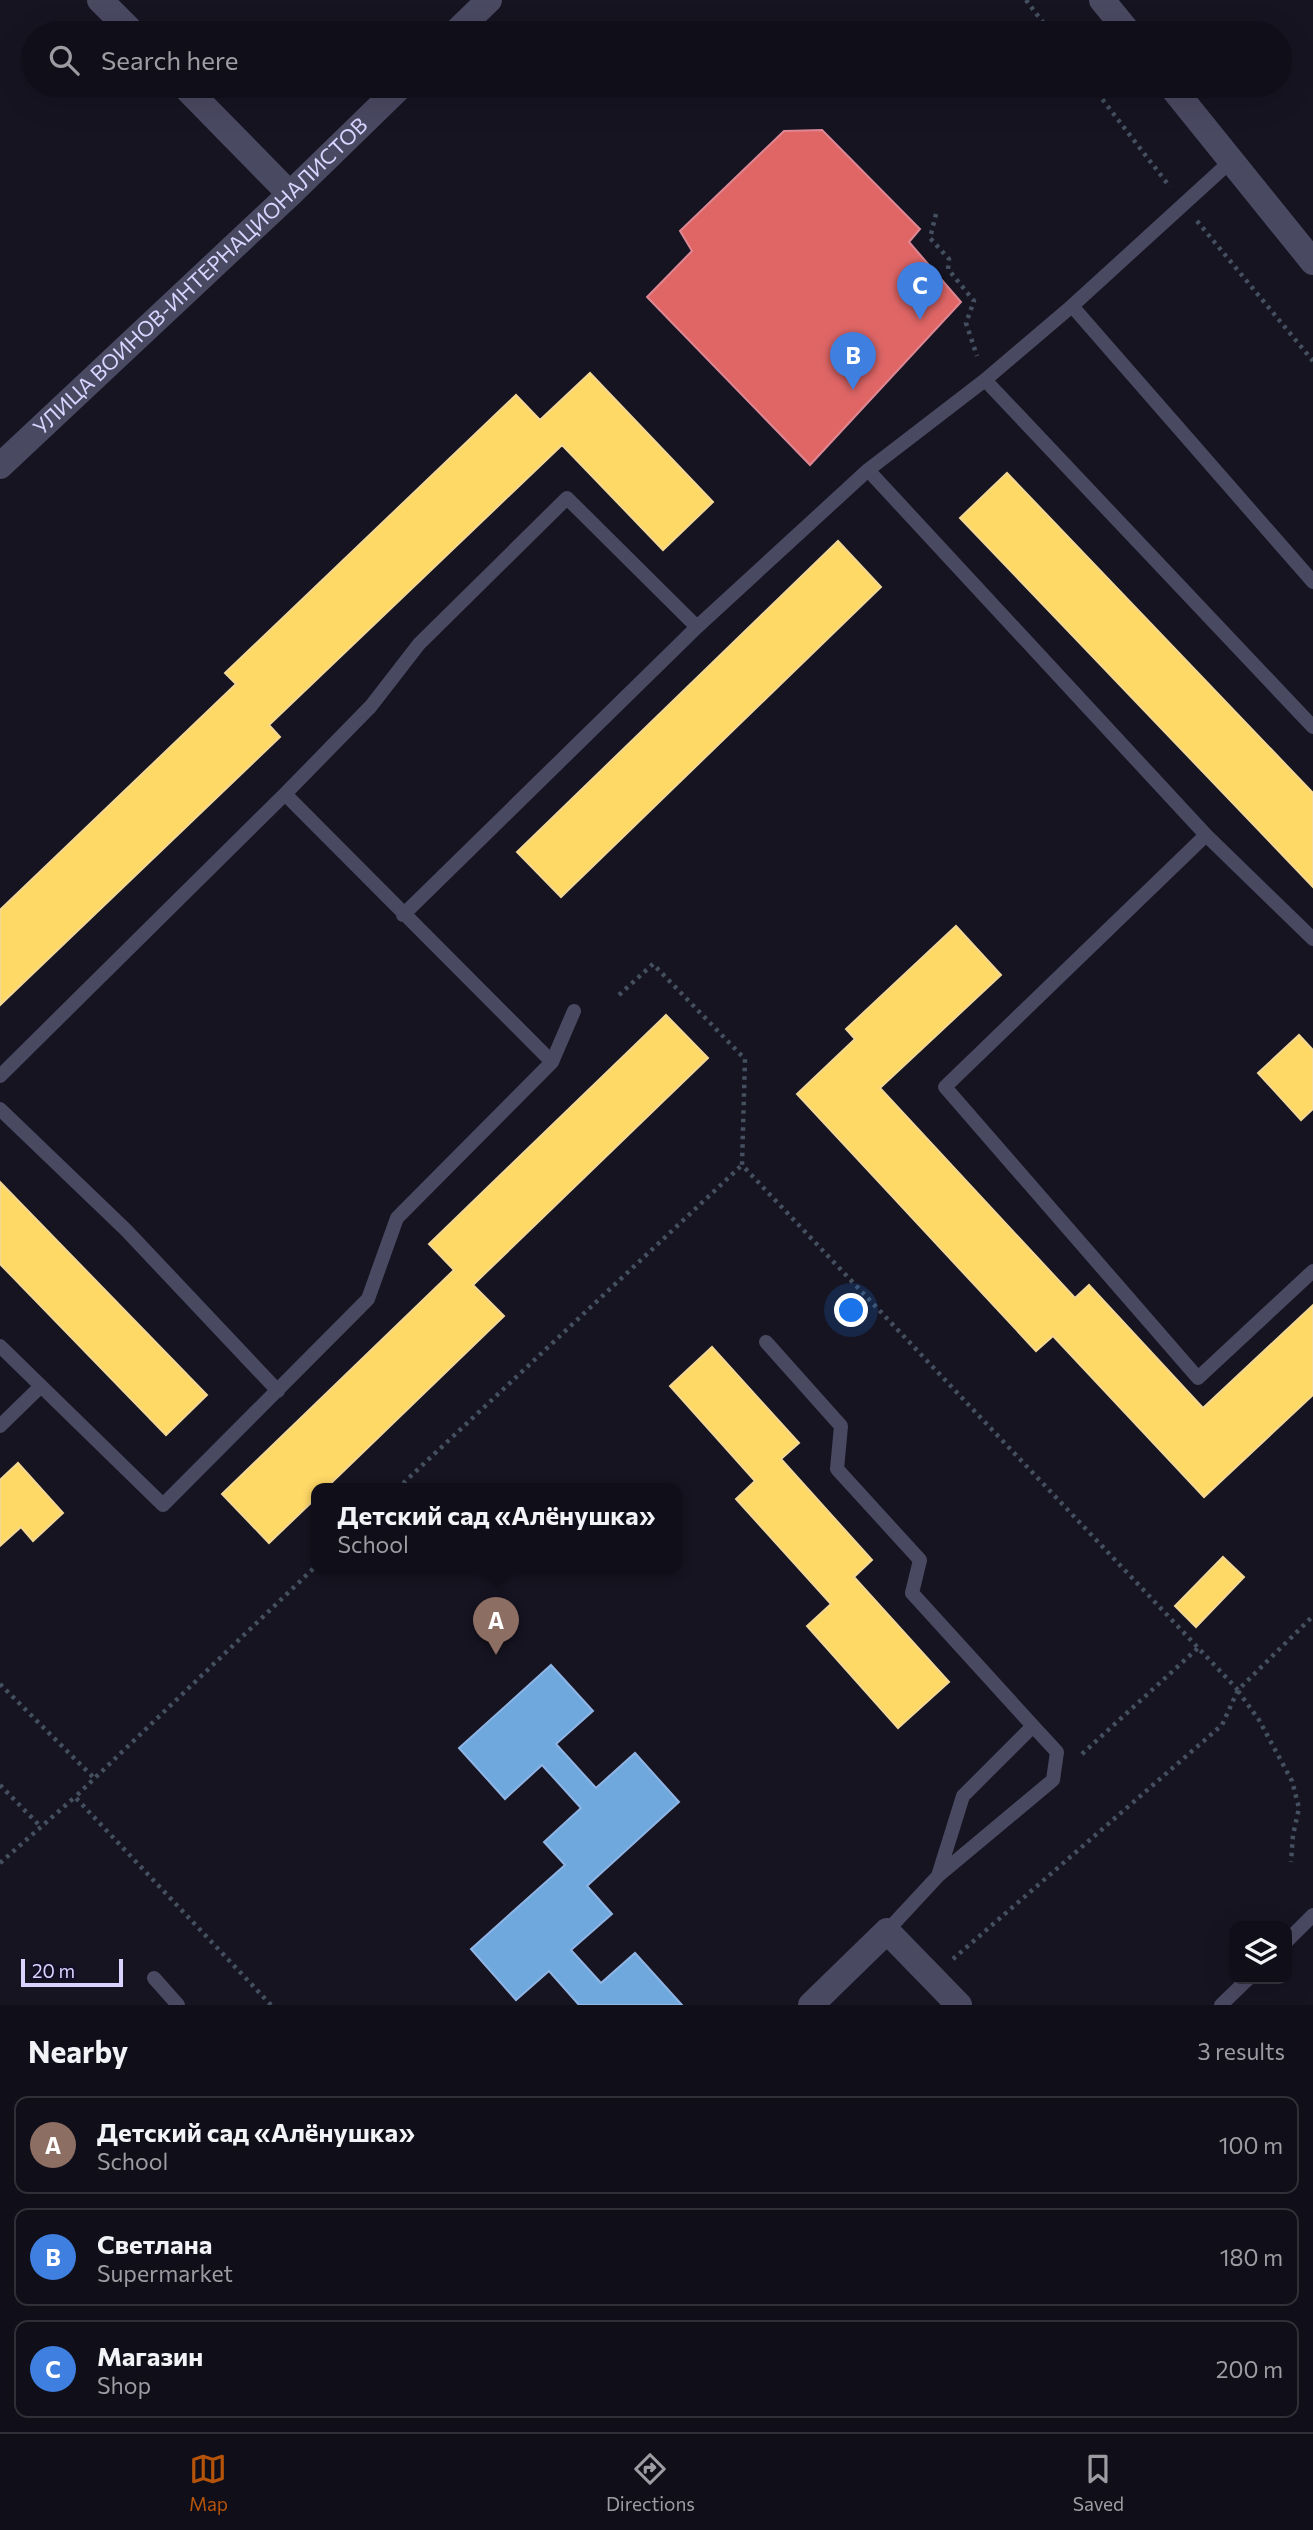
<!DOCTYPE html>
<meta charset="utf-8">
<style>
body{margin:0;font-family:Commissioner,sans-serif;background:#1e1d26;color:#f1f3f6}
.controls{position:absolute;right:21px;bottom:21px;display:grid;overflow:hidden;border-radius:14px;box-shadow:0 7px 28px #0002}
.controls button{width:63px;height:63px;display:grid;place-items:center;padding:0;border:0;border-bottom:2px solid #302f38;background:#100f19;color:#f1f3f6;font:35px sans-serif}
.scale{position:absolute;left:21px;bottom:18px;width:102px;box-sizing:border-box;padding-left:7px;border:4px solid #d9d4ff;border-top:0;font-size:19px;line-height:24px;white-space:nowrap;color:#d9d4ff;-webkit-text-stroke:5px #130f26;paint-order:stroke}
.you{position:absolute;left:852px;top:1311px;width:24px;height:24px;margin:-18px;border:5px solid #fff;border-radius:50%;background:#1a73e8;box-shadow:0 0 0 10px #1a73e833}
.badge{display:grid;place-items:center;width:46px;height:46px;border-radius:50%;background:#b45309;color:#fff;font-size:23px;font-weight:700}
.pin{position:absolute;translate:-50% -58px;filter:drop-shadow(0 2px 4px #0008)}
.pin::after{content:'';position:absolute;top:37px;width:24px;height:21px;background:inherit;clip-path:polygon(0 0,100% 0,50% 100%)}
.popup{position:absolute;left:311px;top:1483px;width:371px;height:91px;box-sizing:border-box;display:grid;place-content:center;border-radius:14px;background:#100f19;filter:drop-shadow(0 2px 5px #0005);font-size:23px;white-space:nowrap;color:#9c9ca2}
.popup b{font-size:26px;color:#f1f3f6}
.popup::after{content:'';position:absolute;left:50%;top:100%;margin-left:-14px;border:14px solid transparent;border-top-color:#100f19}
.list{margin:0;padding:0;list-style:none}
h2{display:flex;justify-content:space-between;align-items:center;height:91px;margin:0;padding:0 28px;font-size:30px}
h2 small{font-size:23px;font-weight:400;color:#9c9ca2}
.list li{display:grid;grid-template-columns:46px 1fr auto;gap:21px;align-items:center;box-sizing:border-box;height:98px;margin:0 14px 14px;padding:0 14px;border:2px solid #302f38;border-radius:14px}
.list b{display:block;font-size:26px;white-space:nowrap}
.list p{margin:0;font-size:23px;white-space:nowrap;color:#9c9ca2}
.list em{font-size:23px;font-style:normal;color:#9c9ca2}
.icon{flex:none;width:38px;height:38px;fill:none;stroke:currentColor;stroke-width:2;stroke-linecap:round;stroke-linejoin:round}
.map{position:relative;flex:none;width:1313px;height:2005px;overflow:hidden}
.search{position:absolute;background:#100f19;box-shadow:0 7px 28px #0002;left:21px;right:21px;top:21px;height:77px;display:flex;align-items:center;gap:18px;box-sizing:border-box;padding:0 24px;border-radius:38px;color:#9c9ca2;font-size:26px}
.sheet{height:427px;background:#100f19}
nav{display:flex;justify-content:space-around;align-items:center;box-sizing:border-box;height:98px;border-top:2px solid #302f38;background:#100f19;font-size:19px;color:#9c9ca2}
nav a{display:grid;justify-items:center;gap:4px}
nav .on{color:#b45309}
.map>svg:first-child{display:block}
.homes{fill:#ffd966;stroke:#f4d894;stroke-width:2}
.shops{fill:#e06666;stroke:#de8794;stroke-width:2}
.schools{fill:#6fa8dc;stroke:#8fb5e6;stroke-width:2}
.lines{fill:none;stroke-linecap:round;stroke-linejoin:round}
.path{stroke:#44505f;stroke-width:4.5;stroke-dasharray:3.5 5;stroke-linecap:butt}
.service{stroke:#4a4962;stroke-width:14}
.minor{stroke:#4a4962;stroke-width:26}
.labels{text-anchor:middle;stroke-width:7;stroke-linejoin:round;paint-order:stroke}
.street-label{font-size:21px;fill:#d9d4ff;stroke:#130f26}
</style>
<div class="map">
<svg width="1313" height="2005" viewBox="0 0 1313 2005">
<rect width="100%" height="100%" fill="#161421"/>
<path class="homes" d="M590 373 713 502 663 550 562 445 269 725 280 737 0 1005V910L236 684 225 673 516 395 540 420Z
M1007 473 1313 793V887L960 518Z
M838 541 881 587 561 897 517 852Z
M956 926 1001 975 880 1088 1075 1298 1089 1285 1203 1408 1313 1305V1395L1204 1497 1053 1336 1036 1351 797 1094 855 1039 846 1029Z
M666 1015 708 1058 473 1285 504 1316 325 1489H316V1498L269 1543 222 1494 454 1270 429 1244Z
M1299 1035 1313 1050V1109L1301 1120 1258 1073Z
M0 1182 207 1395 166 1435 0 1264Z
M712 1347 799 1443 781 1459 872 1560 854 1577 949 1682 898 1728 807 1626 831 1604 736 1499 755 1481 670 1386Z
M18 1463 63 1513 33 1541 21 1527 0 1546V1480Z
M1223 1557 1244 1577 1196 1627 1175 1606Z"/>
<path class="shops" d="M822 130 920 229 909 242 961 302 810 465 647 297 692 251 680 231 784 131Z"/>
<path class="schools" d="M551 1665 593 1711 556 1744 596 1788 635 1753 679 1802 587 1886 612 1914 571 1950 601 1983 635 1953 682 2005H579L549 1971 516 2000 471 1949 565 1865 544 1842 581 1808 542 1765 505 1799 459 1748Z"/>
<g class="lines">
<path class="path" d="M1026 0 1051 33
M1092 86 1170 187
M936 214 930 238 949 259 948 269 974 301 966 323 977 356
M1197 221 1313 361
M619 995 653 964 745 1059 742 1165 1238 1690 1313 1616
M397 1489 742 1165
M0 1684 95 1779
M1238 1691 1259 1720 1292 1781 1299 1808 1293 1835 1291 1862
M1082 1754 1198 1648
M0 1785 41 1827
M0 1863 75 1797
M953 1959 1222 1725 1238 1690
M271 2005 75 1797 316 1566"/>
<path class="service" d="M1072 306 1313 582
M985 380 1313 727
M868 470 985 380 1072 306 1231 161
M285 794 552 1062
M1206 835 945 1087 1198 1378 1313 1271
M403 915 697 627 868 470 1206 835 1313 939
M0 1076 285 794 371 706 419 644 567 498 697 627
M0 1109 126 1230 278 1391
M766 1342 841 1426 837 1469 920 1560 912 1593 1033 1726 963 1796 938 1876
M0 1346 163 1505 368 1299 397 1218 552 1062 574 1011
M0 1426 40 1387
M887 1931 938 1876 1053 1780 1057 1752 1033 1726
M1287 1941 1313 1915
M154 1978 178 2005
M1221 2005 1248 1979"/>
<g class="minor">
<path d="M100 0 133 33"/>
<path d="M1102 0 1129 33"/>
<path d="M455 33 489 0"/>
<path d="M184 86 290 194"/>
<path d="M1171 86 1313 262"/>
<path id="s1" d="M0 466 290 194 401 86"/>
<path d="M811 2005 887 1931 959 2005"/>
</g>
</g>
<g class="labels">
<g class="street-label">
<text dy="7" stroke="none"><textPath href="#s1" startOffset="276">УЛИЦА ВОИНОВ-ИНТЕРНАЦИОНАЛИСТОВ</textPath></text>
</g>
</g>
</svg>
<div class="controls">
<button><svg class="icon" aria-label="layers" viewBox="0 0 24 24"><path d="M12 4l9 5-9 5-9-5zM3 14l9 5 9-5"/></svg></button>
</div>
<div class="scale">20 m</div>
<div class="you"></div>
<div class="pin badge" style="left:496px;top:1655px;background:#8d6e63">A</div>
<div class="popup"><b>Детский сад «Алёнушка»</b>School</div>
<div class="pin badge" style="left:853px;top:390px;background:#3f7fe0">B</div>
<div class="pin badge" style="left:920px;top:320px;background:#3f7fe0">C</div>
<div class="search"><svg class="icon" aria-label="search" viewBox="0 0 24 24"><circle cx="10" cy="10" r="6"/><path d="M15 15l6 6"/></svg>Search here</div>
</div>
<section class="sheet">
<h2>Nearby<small>3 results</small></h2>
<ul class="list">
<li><span class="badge" style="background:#8d6e63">A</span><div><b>Детский сад «Алёнушка»</b><p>School</p></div><em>100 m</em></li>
<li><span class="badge" style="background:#3f7fe0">B</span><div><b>Светлана</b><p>Supermarket</p></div><em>180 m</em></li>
<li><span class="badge" style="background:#3f7fe0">C</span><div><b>Магазин</b><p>Shop</p></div><em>200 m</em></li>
</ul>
</section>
<nav>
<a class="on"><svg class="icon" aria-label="map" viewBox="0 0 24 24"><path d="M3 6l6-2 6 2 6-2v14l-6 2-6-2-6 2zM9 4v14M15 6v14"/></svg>Map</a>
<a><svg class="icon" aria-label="directions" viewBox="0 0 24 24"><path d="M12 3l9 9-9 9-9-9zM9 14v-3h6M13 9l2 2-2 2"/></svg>Directions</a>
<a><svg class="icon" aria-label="saved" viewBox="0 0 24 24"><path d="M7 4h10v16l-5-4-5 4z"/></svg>Saved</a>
</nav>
